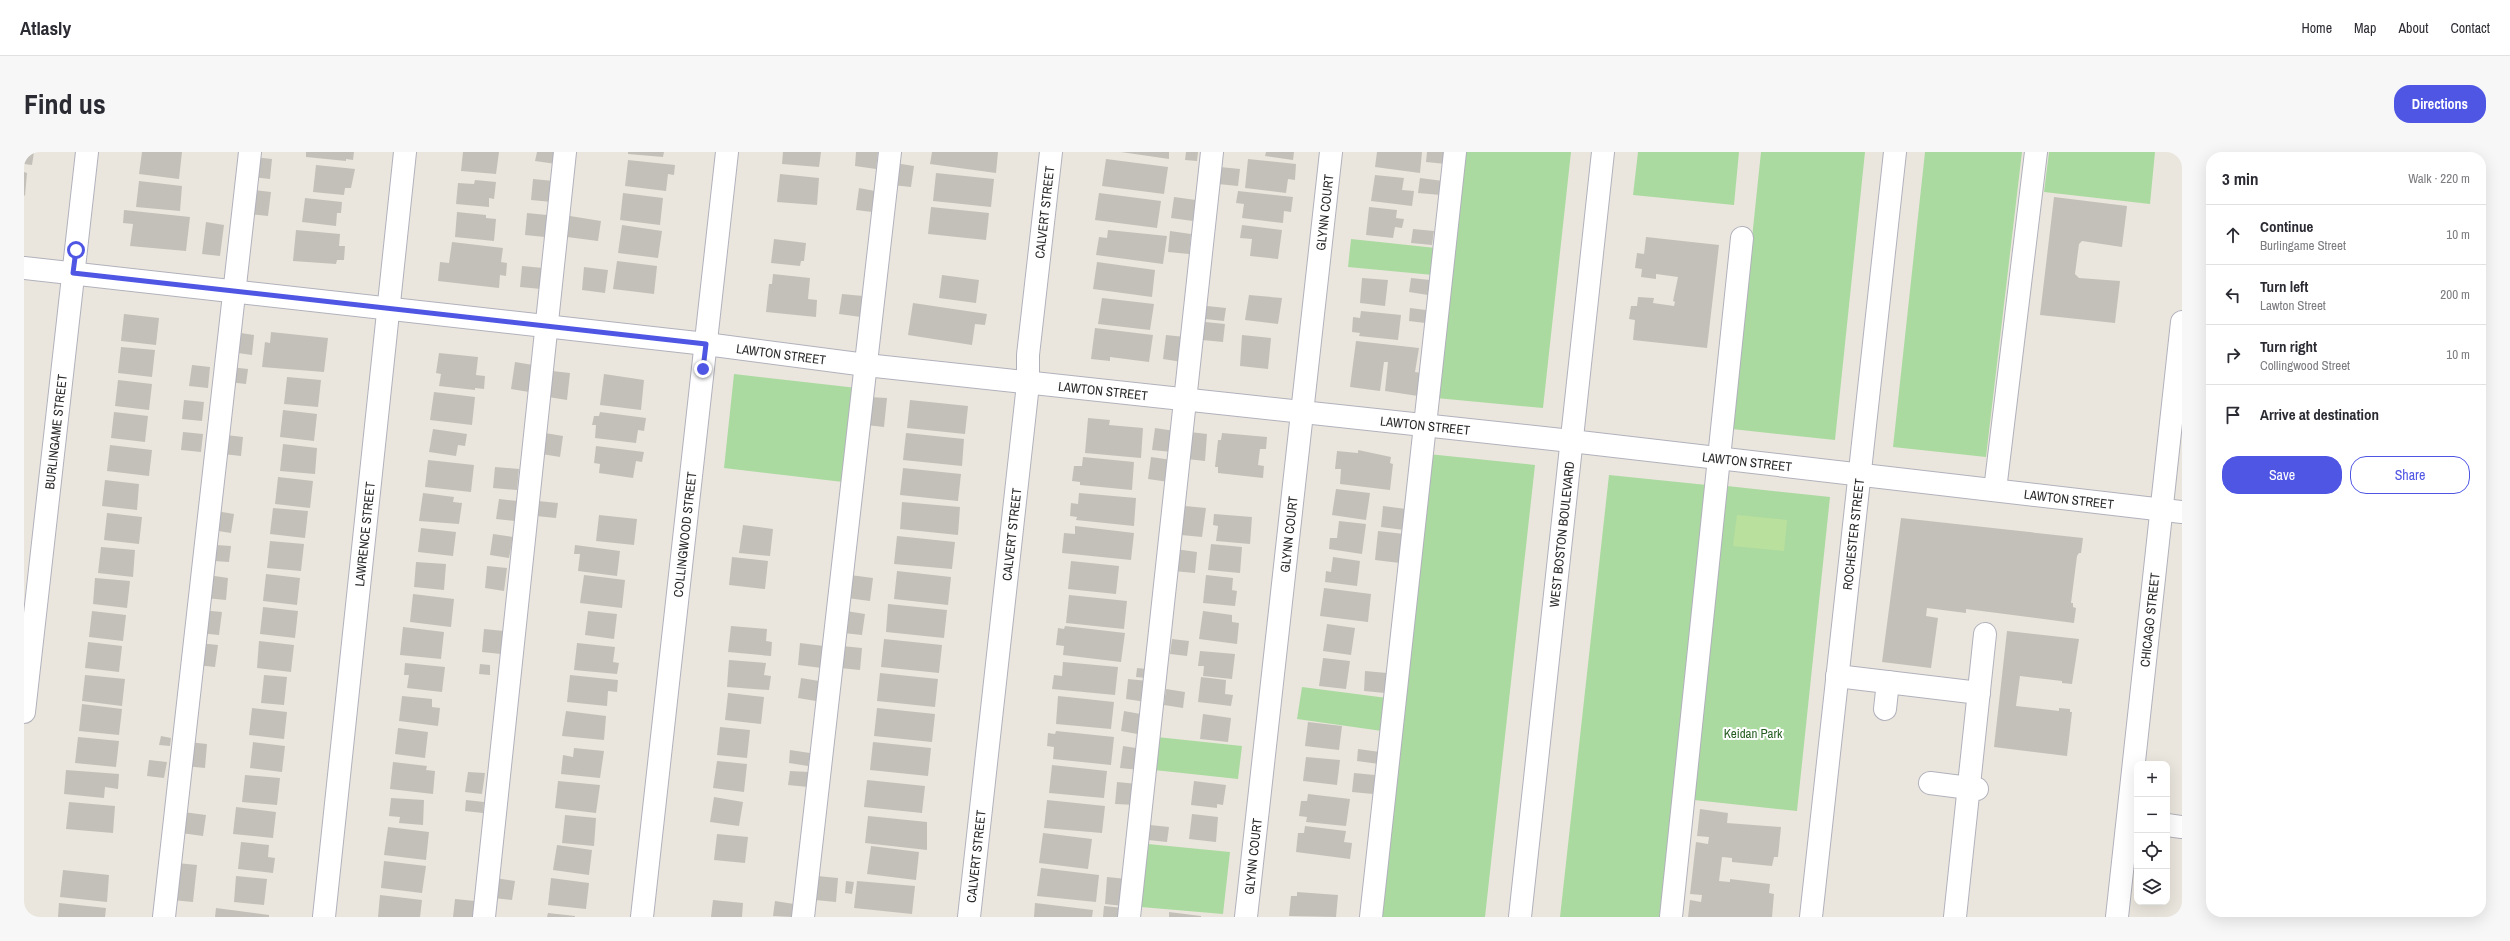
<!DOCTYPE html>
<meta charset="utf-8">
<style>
body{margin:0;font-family:"Archivo Narrow",sans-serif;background:#f7f7f7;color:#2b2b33}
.controls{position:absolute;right:12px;bottom:12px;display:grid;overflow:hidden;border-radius:8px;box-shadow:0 4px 16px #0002}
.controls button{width:36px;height:36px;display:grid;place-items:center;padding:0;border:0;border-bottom:1px solid #e1e1e2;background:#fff;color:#2b2b33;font:20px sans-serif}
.stop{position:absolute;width:12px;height:12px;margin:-9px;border:3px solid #5056e4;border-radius:50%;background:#fff}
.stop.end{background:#5056e4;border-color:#fff;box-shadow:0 1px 4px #0008}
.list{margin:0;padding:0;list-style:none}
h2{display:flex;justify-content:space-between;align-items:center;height:52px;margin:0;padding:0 16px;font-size:17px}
h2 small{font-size:13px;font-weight:400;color:#7c7c81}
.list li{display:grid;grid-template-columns:26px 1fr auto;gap:12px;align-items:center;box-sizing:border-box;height:60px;padding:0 16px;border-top:1px solid #e1e1e2}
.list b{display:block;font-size:15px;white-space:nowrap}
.list p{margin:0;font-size:13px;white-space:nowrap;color:#7c7c81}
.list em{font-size:13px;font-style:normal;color:#7c7c81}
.actions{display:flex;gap:8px;padding:12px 16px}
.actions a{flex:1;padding:9px 0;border:1px solid #5056e4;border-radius:16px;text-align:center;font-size:14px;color:#5056e4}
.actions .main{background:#5056e4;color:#fff}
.icon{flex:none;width:22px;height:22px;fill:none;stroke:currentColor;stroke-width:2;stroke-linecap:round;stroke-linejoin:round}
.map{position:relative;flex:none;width:2158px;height:765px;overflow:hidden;border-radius:16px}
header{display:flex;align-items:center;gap:24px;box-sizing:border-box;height:56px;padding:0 20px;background:#fff;border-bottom:1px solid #e1e1e2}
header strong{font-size:19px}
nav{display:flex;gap:22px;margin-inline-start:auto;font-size:14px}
.intro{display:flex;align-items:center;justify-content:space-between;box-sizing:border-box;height:96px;padding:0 24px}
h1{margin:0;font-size:28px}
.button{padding:10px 18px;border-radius:16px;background:#5056e4;color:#fff;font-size:14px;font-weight:700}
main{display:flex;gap:24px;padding:0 24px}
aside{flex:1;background:#fff;border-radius:16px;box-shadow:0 4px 16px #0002}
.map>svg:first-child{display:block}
.green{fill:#abdaa0}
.pitch{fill:#bae09d}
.building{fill:#c3c0b9}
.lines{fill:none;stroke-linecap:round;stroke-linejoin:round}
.minor-casing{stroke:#b1b1bc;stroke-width:24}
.minor{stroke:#fff;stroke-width:22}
.route{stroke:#5056e4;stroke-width:5}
.labels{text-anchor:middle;stroke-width:4;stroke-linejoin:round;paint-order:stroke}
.street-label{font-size:13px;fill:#2a2a2a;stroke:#fff}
.park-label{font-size:13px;fill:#265e22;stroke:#fff}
</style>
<header>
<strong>Atlasly</strong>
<nav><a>Home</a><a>Map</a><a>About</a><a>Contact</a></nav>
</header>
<div class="intro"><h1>Find us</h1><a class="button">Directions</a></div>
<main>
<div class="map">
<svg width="2158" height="765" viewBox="0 0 2158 765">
<rect width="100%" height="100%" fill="#eae6dd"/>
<path class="green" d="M1439 0H1547L1519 256 1412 246Z
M1614 0H1715L1710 53 1609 43Z
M1737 0H1841L1811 288 1708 277Z
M1901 0H1998L1962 305 1869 295Z
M2025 0H2131L2126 52 2020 40Z
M1327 87 1412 96 1409 123 1324 115Z
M710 222 833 236 819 330 700 316Z
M1404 302 1511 313 1461 765H1353Z
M1585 323 1683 333 1636 765H1536Z
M1703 334 1806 345 1773 659 1670 648Z
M1278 535 1363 546 1358 579 1273 567Z
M1133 585 1218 594 1214 627 1130 618Z
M1124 692 1206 700 1199 762 1117 755Z"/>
<path class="pitch" d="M1713 363 1763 368 1760 399 1709 394Z"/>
<path class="building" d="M0 0H10L8 13 0 12Z
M118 0H158L155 27 115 22Z
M282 0H330L329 8 322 7V9L282 5Z
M439 0H475L472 22 437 19Z
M513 0H533L532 12 511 9Z
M604 0H640L639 5 604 2Z
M759 0H797L795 15 758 12Z
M832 0H854L852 17 831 14Z
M908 0H974L972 21 906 12Z
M1097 0H1145V7Z
M1162 0H1174L1173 9 1161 8Z
M1242 0H1270L1269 8 1241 4Z
M1353 0H1398L1396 21 1351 15Z
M1403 0H1423L1422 12 1402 10Z
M230 5 248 7 246 27 228 25Z
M1082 7 1144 15 1140 42 1078 34Z
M1224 7 1272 12 1271 28 1264 27 1262 41 1221 36Z
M604 8 651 13 650 23 644 22 642 39 601 34Z
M871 11 890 14 887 35 868 33Z
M292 13 331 17 327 36H321L320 43 289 40Z
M1196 15 1216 17 1214 34 1194 32Z
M0 20 3 21 1 44 0 43Z
M912 21 970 27 967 55 909 49Z
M756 22 795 26 793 53 753 50Z
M1351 23 1380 26 1378 38 1390 39 1388 54 1347 49Z
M1396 26 1419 29 1417 43 1394 41Z
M509 27 530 29 528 50 507 48Z
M451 28 472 30 470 47 465 46V55L432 52 434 31 450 32Z
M115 29 158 34 156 59 112 55Z
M835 36 851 39 848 60 832 58Z
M229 38 247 40 244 64 226 62Z
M1214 39 1269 45 1267 60 1260 59 1259 71 1218 66 1220 52 1212 51Z
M599 41 639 46 636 73 596 68Z
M1075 41 1137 49 1133 76 1071 68Z
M1150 45 1172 48 1169 69 1147 66Z
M2030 45 2103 54 2098 95 2058 89 2055 92 2051 122 2055 126 2096 129 2091 171 2016 163Z
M281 46 318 50 317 61H313L312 74 278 70Z
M907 55 965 61 962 88 904 82Z
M1345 55 1373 58 1372 66 1380 67 1378 76 1371 75 1369 86 1342 83Z
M100 58 166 65 162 99 106 94 109 72 99 71Z
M433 60 462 63V66L472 67 470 89 431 85Z
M503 61 523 63 521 85 501 83Z
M546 64 577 69 574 89 543 85Z
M182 70 200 73 196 104 178 102Z
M598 73 638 79 634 106 594 101Z
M1218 73 1258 78 1254 107 1226 104 1228 87 1216 86Z
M1389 77 1410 79 1408 93 1387 91Z
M272 78 316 82 315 94H321L320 108H313L312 112 269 109Z
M1084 78 1143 84 1139 112 1072 103 1075 85 1083 86Z
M1146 79 1167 82 1165 102 1144 100Z
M1622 85 1695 93 1683 196 1609 188 1611 168 1605 167 1607 154H1613L1614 145 1630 146 1629 151 1650 154 1651 150 1649 149 1654 125 1632 122V127L1617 125 1618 117 1611 116 1613 101 1620 102Z
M750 87 782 91 780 109H777L776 114 747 111Z
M428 90 479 96 477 110 483 111 482 124 476 123 475 136 414 129 416 110 425 111Z
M593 109 633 114 630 142 589 137Z
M1073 110 1131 118 1128 145 1069 137Z
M498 114 519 116 517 137 496 135Z
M560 115 584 118 581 141 558 138Z
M749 122 786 126 784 147 793 148 792 165 742 160 745 132H748Z
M918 123 955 128 952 151 915 146Z
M1338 126 1364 128 1361 154 1336 151Z
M1387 126 1406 128 1404 143 1385 140Z
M818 142 839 144 837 165 815 162Z
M1225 143 1258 146 1254 172 1221 168Z
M1078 146 1130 152 1126 178 1074 172Z
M889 151 963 162 961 173 951 172 948 193 884 183Z
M1183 154 1202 156 1200 169 1181 167Z
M1386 156 1402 158 1401 171 1385 169Z
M1337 159 1377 163 1374 188 1335 184 1336 181 1328 180 1329 165 1336 166Z
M100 162 135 166 132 193 97 189Z
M1181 170 1201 172 1199 190 1178 188Z
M1071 176 1129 183 1125 210 1086 205V209L1067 207Z
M210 180 230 183 228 203 207 200Z
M247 180 304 186 300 220 238 215 241 190 246 191Z
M1142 183 1161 185 1158 210 1139 207Z
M1218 183 1247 186 1244 217 1216 214Z
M1332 189 1395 196 1391 220 1397 221 1394 244 1361 239 1364 210H1360L1356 239 1326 235Z
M97 195 131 198 128 225 94 221Z
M415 201 454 205 452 223 461 224 460 237 451 236V238L415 234 417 222 412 221Z
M491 210 509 213 505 240 487 237Z
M168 213 186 215 184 236 165 234Z
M206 215 224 217 222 232 204 230Z
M528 219 546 221 543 248 524 245Z
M580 222 620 228 617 258 576 253Z
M263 225 297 228 294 255 260 252Z
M94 228 128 232 125 258 91 254Z
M410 240 451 245 448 273 406 268Z
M845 245 863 246 860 275 842 273Z
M160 248 180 250 178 269 158 267Z
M886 248 944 254 941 282 883 276Z
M259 258 293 262 290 289 256 285Z
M90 260 124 264 121 290 87 286Z
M576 260 622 266 620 279 614 278 612 291 571 286 572 273H568L570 264H575Z
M1064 266 1086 268 1085 273 1119 276 1117 306 1061 301Z
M1131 276 1151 279 1148 300 1128 298Z
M409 277 443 282 441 294 434 293 432 304 405 300Z
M159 280 179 282 177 300 157 298Z
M1166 280 1183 282 1181 309 1163 307Z
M521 281 539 284 536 305 518 302Z
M882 281 940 287 938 314 879 308Z
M1198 281 1243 285 1242 297H1236L1234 313 1240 314 1239 326 1194 321V315H1191L1194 288H1197Z
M202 283 219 285 217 304 199 302Z
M259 292 293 296 291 322 256 319Z
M86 293 128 298 125 324 83 319Z
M572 294 620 300 618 310 612 309 609 326 575 321 576 312 570 311Z
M1334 298 1367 305 1366 311 1369 312 1366 338 1316 332 1317 317H1311L1313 299 1334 301Z
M1059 305 1110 310 1108 338 1056 333V330L1048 329 1050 314H1058Z
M1127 305 1148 308 1145 330 1124 327Z
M404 308 450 313 447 340 401 335Z
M471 315 495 317 493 338 469 336Z
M879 316 937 322 934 349 876 343Z
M254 325 289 329 286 356 251 352Z
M81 328 115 332 113 358 78 354Z
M1312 337 1346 341 1342 368 1308 363Z
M399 341 430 345 429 350 438 351 435 372 395 369Z
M1055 341 1112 346 1110 374 1052 368 1053 365 1046 364 1047 351 1054 352Z
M475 347 494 349 491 369 472 367Z
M514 349 534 351 532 366 512 364Z
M878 350 936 355 934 383 876 377Z
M1161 354 1182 356 1178 385 1157 383Z
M1359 354 1382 357 1380 378 1357 375Z
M249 356 284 359 281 386 246 382Z
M192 359 210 362 207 381 188 378Z
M83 361 118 365 115 392 80 388Z
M1190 362 1228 365 1226 392 1192 389 1194 374 1189 373Z
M575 363 613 367 610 393 572 389Z
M1877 366 2059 386 2057 401H2055L2053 404 2047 451H2049V455L2052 456 2050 471 1942 457V461L1903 456 1902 464 1914 466 1907 516 1858 510Z
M1315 369 1342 372 1338 402 1305 397 1306 386H1313Z
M719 373 749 377 746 404 715 401Z
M1051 374 1110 381 1107 408 1038 401 1040 381 1051 382Z
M397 376 432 380 429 404 394 400Z
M1354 379 1380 382 1376 411 1351 408Z
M469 382 489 385 485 406 466 403Z
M873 384 931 390 928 417 870 412Z
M246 389 280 392 277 419 243 416Z
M1187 392 1218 395 1216 421 1184 418Z
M192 393 207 394 205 410 190 409Z
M551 393 596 399 593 424 554 419 556 402H550Z
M77 395 111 398 109 425 74 421Z
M1151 397 1173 400 1171 421 1149 419Z
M708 405 744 409 741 437 705 433Z
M1309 405 1336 409 1333 434 1301 430 1302 419 1307 420Z
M1047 409 1095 414 1092 442 1044 437Z
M392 410 422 412 420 438 390 435Z
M463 414 483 416 480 439 461 436Z
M873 419 927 425 924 453 870 447Z
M242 422 276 426 273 453 239 449Z
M184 423 204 426 202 448 181 446Z
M560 423 601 428 598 456 556 451Z
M826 423 849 426 846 449 823 446Z
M1182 423 1209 426 1208 438 1213 439 1211 454 1179 451Z
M71 426 106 429 103 456 69 452Z
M1300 436 1347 442 1344 470 1296 464Z
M389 442 430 447 427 475 386 470Z
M1045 443 1103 449 1100 477 1042 471Z
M864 452 923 458 920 486 862 480Z
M239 455 274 459 271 486 236 482Z
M177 458 198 460 195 483 175 481Z
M68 459 102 463 99 489 65 485Z
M564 459 593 462 590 487 561 483Z
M822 459 841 462 838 483 819 481Z
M1179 459 1208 463V470L1215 471 1213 492 1175 487Z
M1303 472 1331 476 1327 503 1299 499Z
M707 474 743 477 742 489 748 490 747 504 704 500Z
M1041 474 1101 481 1097 510 1039 503 1040 494 1032 493 1034 476 1040 477Z
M379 475 420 480 417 507 376 503Z
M460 477 480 479 477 502 458 500Z
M1983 479 2055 487 2048 532 2038 531V529L1996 524 1992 554 2035 559V556L2046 557V560H2048L2043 604 1970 595Z
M860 487 918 493 915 521 857 515Z
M1148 487 1165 489 1163 504 1146 502Z
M235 489 270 493 267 520 233 516Z
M64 490 98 494 95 520 61 516Z
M175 491 194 493 191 515 172 513Z
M553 491 591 495 589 510 595 511 593 522 550 518Z
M776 491 800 494 798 516 774 513Z
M818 494 838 496 836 518 816 516Z
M1176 499 1211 502 1208 527 1179 524 1180 514H1174Z
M1299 506 1326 509 1322 537 1295 534Z
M705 508 742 511 740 523 747 524 745 538 703 535Z
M1039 510 1094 515 1091 543 1028 537 1030 523 1038 524Z
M381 511 421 515 418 540 383 536 385 523H380Z
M456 512 466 513V523L455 522Z
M1113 516 1123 517 1122 526 1112 525Z
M1341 519 1363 521 1361 541 1340 539Z
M856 521 914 527 911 555 853 549Z
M61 523 101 527 98 554 58 549Z
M240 523 263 525 260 553 237 551Z
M546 523 594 528 593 540 584 539 583 554 543 550Z
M1177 525 1202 528 1201 542 1209 543 1207 554 1174 550Z
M777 526 795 529 792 549 774 546Z
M1104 527 1124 529 1122 550 1102 547Z
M1142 537 1161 540 1159 556 1140 553Z
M704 541 740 545 737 572 701 568Z
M378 544 408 547V555L416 556 414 574 375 569Z
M1034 544 1090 550 1087 577 1032 572Z
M58 552 98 557 95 583 55 579Z
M228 556 263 560 260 587 225 583Z
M853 556 911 562 908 590 850 584Z
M542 559 582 564 580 588 538 584Z
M1100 559 1122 563 1119 583 1097 579Z
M1179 562 1207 566 1204 590 1176 587Z
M1284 570 1318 574 1315 598 1281 594Z
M696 575 726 578 723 606 693 603Z
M374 576 404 580 401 606 371 602Z
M1032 579 1090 585 1087 613 1029 607 1030 595 1023 594 1024 581 1031 582Z
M137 584 147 586 146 594 135 593Z
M54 585 95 589 92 615 51 611Z
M164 590 183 592 181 616 161 614Z
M229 590 261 594 258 620 226 616Z
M849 590 907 596 904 624 846 618Z
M1099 594 1118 597 1116 618 1096 616Z
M550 596 580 599 576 626 537 622 539 603 549 605Z
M1334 597 1356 600 1355 612 1333 609Z
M766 598 786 601 784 614 765 611Z
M1282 605 1316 608 1313 633 1279 629Z
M125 608 143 610 140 626 123 624Z
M693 609 723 612 720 640 689 636Z
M369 610 403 614 402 618 411 619 409 642 366 637Z
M1028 613 1083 619 1080 646 1025 641Z
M42 618 95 622 94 637 81 635 80 646 40 642Z
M766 619 785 620 784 635 764 633Z
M444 620 461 621 458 642 441 640Z
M1330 621 1351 623 1349 642 1328 640Z
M221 623 256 626 253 653 218 650Z
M843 628 901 634 898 661 840 655Z
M534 629 576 633 572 661 531 656Z
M1170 629 1202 633 1199 653 1193 652V656L1167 653Z
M1093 630 1114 632 1112 653 1091 652Z
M1284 642 1326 647 1322 674 1282 670 1283 665 1275 664 1277 649H1283Z
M690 645 719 650 715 674 686 670Z
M367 646 400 648 399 673 375 671 376 665 365 664Z
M442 648 460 650 459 661 441 659Z
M1023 648 1081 654 1078 681 1020 676Z
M45 650 91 654 89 681 42 677Z
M212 655 252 660 249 686 209 682Z
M1676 657 1704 661 1703 671 1757 675 1754 705H1750L1748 714 1708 710V706L1698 705 1695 729 1706 730V727L1746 732 1745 741 1750 742 1748 765H1664L1666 748 1677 750 1678 743 1666 742 1672 690 1684 692 1685 685 1673 684Z
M159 660 182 663 179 684 157 681Z
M1168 662 1194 665 1192 690 1165 687Z
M541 663 572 666 570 694 538 691Z
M844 664 903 670V698L841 691Z
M1126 673 1145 675 1143 690 1124 688Z
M1281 674 1322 679 1320 690 1328 691 1326 707 1272 700 1274 681H1280Z
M364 675 405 680 402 708 360 703Z
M1019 681 1068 687 1064 717 1015 711Z
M693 682 724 685 721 711 690 708Z
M217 690 245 693 244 705 251 706 249 721 214 717Z
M533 693 568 698 565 723 529 718Z
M847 694 895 700 892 728 843 722Z
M360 709 402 714 398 741 357 736Z
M153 711 173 713 169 750 148 748Z
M1017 716 1075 723 1072 750 1013 744Z
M39 718 85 723 83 750 36 745Z
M212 724 243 727 240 753 210 750Z
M793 724 814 726 812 750 791 748Z
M1083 725 1103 727 1099 754 1081 752Z
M471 726 491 729 488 748 469 746Z
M527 726 565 731 562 757 524 753Z
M822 729 830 730 828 742 821 741Z
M833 729 891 734 888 762 830 756Z
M1273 740 1314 743 1312 765 1265 764 1267 744H1273Z
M356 743 398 748 396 765H354Z
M431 747 451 749 449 765H429Z
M689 748 719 751 718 765H687Z
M751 749 770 752 768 765 749 764Z
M35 751 82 756 81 765H34Z
M1011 751 1069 758 1068 765H1010Z
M1080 754 1100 756 1099 765H1079Z
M192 756 245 763V765H191Z
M1145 760 1177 764V765H1145Z
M524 761 551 764V765H523Z"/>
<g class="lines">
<g class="minor-casing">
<g id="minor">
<path id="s1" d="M0 116 682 192 842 213 1547 289 2158 360"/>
<path d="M1971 338 2012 0"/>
<path d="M1813 524 1955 541"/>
<path d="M1861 557 1864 530"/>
<path id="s2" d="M0 560 63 0"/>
<path d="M1906 631 1953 637"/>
<path d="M2143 673 2158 675"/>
<path d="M140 765 226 0"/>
<path id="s3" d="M300 765 381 0"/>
<path d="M460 765 541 0"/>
<path id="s4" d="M618 765 703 0"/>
<path d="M779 765 866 0"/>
<path id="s5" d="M945 765 1004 232V203L1027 0"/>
<path d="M1105 765 1188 0"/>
<path id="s6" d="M1222 765 1307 0"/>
<path d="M1347 765 1431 0"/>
<path id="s7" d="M1496 765 1579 0"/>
<path d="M1647 765 1718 86"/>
<path id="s8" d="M1787 765 1871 0"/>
<path d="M1931 765 1961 482"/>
<path id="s9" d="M2093 765 2158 170"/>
</g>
</g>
<use href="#minor" class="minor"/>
</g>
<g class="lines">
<path class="route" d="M52 98 49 121 682 192 679 217"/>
</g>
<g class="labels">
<g class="street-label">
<text dy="5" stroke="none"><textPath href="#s5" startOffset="709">CALVERT STREET</textPath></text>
<text dy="5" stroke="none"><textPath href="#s6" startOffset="709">GLYNN COURT</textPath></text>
<text dy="5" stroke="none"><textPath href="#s1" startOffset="762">LAWTON STREET</textPath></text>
<text dy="5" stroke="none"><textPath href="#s1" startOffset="1086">LAWTON STREET</textPath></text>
<text dy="5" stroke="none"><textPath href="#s1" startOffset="1410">LAWTON STREET</textPath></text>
<text dy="5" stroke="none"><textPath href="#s2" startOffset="282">BURLINGAME STREET</textPath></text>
<text dy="5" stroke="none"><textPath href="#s1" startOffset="1734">LAWTON STREET</textPath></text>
<text dy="5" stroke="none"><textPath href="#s1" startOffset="2058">LAWTON STREET</textPath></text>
<text dy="5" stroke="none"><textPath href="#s6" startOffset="385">GLYNN COURT</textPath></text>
<text dy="5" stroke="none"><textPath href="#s8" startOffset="385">ROCHESTER STREET</textPath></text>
<text dy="5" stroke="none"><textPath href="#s3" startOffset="385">LAWRENCE STREET</textPath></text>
<text dy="5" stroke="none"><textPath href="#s4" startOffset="385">COLLINGWOOD STREET</textPath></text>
<text dy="5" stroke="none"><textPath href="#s5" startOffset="385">CALVERT STREET</textPath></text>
<text dy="5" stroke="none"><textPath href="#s7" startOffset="385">WEST BOSTON BOULEVARD</textPath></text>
<text dy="5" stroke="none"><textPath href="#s9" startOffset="299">CHICAGO STREET</textPath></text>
<text dy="5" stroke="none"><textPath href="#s5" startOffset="61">CALVERT STREET</textPath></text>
<text dy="5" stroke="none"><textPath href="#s6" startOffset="61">GLYNN COURT</textPath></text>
</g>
<g class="park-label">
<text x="1729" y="586">Keidan Park</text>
</g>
</g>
</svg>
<div class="controls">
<button>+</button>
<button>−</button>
<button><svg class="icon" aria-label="locate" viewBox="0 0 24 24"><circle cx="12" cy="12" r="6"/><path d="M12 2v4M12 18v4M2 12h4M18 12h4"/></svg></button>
<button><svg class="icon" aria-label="layers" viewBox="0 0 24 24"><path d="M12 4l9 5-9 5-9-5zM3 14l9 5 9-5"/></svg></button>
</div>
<div class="stop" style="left:52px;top:98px"></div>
<div class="stop end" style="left:679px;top:217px"></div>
</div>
<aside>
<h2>3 min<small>Walk · 220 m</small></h2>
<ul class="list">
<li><svg class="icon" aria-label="ahead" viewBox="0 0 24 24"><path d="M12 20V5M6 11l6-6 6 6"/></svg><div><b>Continue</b><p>Burlingame Street</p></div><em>10 m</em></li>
<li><svg class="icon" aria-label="left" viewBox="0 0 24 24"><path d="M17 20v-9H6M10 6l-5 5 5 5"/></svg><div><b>Turn left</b><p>Lawton Street</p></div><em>200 m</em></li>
<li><svg class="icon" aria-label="right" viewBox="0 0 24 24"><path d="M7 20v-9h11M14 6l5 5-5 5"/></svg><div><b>Turn right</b><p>Collingwood Street</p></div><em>10 m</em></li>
<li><svg class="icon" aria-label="arrive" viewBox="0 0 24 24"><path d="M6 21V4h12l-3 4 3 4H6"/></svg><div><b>Arrive at destination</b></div></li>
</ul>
<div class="actions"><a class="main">Save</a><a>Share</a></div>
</aside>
</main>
